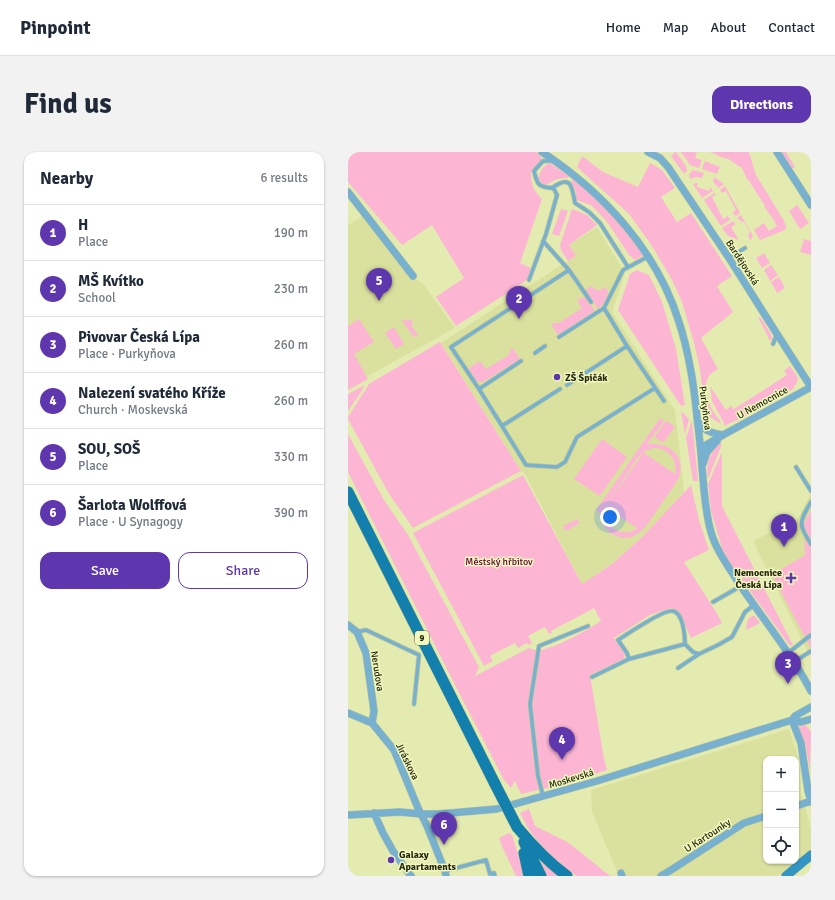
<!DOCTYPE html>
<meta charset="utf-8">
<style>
body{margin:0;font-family:Signika,sans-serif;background:#f2f2f3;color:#1f2937}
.controls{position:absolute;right:12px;bottom:12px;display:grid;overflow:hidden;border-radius:8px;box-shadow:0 1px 3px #0004}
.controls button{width:36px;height:36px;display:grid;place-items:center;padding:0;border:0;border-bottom:1px solid #e0e1e3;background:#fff;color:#1f2937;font:20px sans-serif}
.you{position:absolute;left:262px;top:365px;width:14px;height:14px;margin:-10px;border:3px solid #fff;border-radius:50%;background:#1a73e8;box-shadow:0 0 0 6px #1a73e833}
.badge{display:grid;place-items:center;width:26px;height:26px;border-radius:50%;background:#5e36ae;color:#fff;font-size:13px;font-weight:700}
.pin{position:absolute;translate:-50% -33px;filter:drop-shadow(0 1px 2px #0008)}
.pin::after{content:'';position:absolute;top:21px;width:14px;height:12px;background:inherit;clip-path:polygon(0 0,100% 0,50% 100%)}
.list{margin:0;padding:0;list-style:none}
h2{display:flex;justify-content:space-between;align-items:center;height:52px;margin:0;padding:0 16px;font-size:17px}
h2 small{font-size:13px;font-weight:400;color:#747a83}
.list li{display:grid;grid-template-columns:26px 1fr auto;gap:12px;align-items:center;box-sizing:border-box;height:56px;padding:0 16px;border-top:1px solid #e0e1e3}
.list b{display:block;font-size:15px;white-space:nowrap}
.list p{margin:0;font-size:13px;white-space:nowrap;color:#747a83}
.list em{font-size:13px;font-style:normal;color:#747a83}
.actions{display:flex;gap:8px;padding:12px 16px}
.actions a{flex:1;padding:9px 0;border:1px solid #5e36ae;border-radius:12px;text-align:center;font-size:14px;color:#5e36ae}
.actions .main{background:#5e36ae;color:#fff}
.icon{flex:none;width:22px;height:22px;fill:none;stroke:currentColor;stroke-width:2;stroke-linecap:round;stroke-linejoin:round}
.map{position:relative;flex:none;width:463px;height:724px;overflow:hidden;border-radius:12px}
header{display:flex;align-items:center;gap:24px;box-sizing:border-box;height:56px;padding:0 20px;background:#fff;border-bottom:1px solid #e0e1e3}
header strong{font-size:19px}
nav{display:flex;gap:22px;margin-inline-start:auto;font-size:14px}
.intro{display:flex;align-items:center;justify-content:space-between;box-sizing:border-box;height:96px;padding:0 24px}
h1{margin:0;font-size:28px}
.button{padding:10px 18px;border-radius:12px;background:#5e36ae;color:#fff;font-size:14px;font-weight:700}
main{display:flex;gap:24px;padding:0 24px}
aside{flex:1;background:#fff;border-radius:12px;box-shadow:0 1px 3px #0004}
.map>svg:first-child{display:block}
.built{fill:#dae19e;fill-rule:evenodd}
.green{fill:#fcb6d3;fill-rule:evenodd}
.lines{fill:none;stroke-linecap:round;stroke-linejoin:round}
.lane-casing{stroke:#c2c893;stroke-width:5}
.street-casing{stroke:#c2c893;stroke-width:8}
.secondary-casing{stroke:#c2c893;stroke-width:10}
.primary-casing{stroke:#c2c893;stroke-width:12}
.lane{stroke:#78b1d0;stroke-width:3.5}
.street{stroke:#78b1d0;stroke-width:7}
.secondary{stroke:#3395c3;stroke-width:9}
.primary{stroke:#127fac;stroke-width:11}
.primary-bridge-casing{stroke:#c2c893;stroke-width:12;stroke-linecap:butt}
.primary-bridge{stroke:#127fac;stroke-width:11}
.poi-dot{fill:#5e36ae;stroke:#f1f8bd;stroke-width:1.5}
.labels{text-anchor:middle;stroke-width:3;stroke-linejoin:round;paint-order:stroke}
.shield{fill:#f1f8bd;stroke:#626644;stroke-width:1}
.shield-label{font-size:9px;font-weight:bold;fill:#252710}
.street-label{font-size:10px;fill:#252710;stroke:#f1f8bd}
.poi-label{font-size:10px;font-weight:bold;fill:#252710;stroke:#f1f8bd;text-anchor:start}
.park-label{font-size:10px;fill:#600038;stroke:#f1f8bd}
</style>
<header>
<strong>Pinpoint</strong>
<nav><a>Home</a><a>Map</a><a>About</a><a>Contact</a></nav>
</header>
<div class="intro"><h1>Find us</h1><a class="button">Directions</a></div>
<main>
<aside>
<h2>Nearby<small>6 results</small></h2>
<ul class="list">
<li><span class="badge">1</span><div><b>H</b><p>Place</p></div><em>190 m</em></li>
<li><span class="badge">2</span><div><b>MŠ Kvítko</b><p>School</p></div><em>230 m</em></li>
<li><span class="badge">3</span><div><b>Pivovar Česká Lípa</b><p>Place · Purkyňova</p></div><em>260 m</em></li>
<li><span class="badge">4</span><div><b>Nalezení svatého Kříže</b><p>Church · Moskevská</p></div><em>260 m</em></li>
<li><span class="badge">5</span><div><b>SOU, SOŠ</b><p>Place</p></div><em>330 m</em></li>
<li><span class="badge">6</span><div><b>Šarlota Wolffová</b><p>Place · U Synagogy</p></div><em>390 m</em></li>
</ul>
<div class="actions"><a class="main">Save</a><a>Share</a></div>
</aside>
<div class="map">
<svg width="463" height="724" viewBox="0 0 463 724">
<rect width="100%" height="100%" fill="#e4ebb0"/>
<path class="built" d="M17 63 65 124 76 133 107 176 18 225 0 199V73Z
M249 75 277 121 264 160 327 258 336 340 292 387 264 412 234 432 177 322 173 319 93 191 227 104 221 93Z
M462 343H463V507L405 389 449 368Z
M441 577 451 607 453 641 463 677V698L430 724H271L244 660 243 638ZM418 607H448V709H418Z"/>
<path class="green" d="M0 0H188L192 3 195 9 183 20C183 34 185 37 194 47L172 111 183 116 179 128 108 174 88 145 116 126 84 73 54 93 0 30Z
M327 0H328L338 14 339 19 336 22 323 4Z
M333 0H349L347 6 354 8 351 16 342 13Z
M362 0H401L408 23 435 67 438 74 437 78 412 88 406 78 416 71 421 79 429 74 427 71V70L416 54H417L403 32 401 28 400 29 394 16 383 9V8L373 5Z
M434 0H438L447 15 443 17 436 7Z
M234 4 255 20 290 35 302 11 314 18 327 36 313 45 329 70 343 61 384 124 369 134 385 160 353 186 370 217C368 219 364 220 362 223 354 232 359 249 365 259 368 264 372 267 373 272L357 262 352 217 346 191 334 150 323 126 302 91 281 62 229 15Z
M357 9 372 15 369 22 354 17Z
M202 11 221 24 220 26C217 26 213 26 210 27 202 29 197 39 190 26 192 20 195 13 202 11Z
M345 18 356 21 354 26 348 25 342 27 341 22Z
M366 25 376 32 371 36 365 30Z
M224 27C251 46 277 76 295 103L293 105 287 108 281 103 260 71 251 61 243 53 228 48V40L223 29Z
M348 31H350L349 35 361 39 362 35 365 39 354 46 345 32Z
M377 34 392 61 388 64 384 61 388 58 378 39 374 41 372 38Z
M366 41 368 43 364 45 375 67 380 64 382 68 373 74 356 48Z
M449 53 461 71 452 77 441 59Z
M213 57 220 59 211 84 204 82Z
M224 57 239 63 249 73 221 93 228 104 220 109 213 98 212 93Z
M393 63 405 84 402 89 400 82 402 80 396 70H394L389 66Z
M385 69 388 72 383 75 391 88 380 84 374 76Z
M456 87 463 89V103L452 100Z
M416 101 422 111 414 116 408 106Z
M423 113 430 123 422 129 416 118Z
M289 118 301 123 314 150 328 197 337 253 333 254 270 158 282 122Z
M431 125 437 136 429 141 423 130Z
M243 134C247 139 253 139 258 135L260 140 257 150 250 157 237 138Z
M236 145 239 147 247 159 210 183 203 172 205 171H211L234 156 229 148Z
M410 165 413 166 423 182 424 187 422 189Z
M11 167 26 190 6 202 20 227 0 238V174Z
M59 167 60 169 63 167 65 171 63 173 70 183 66 185 54 169Z
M46 175 56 192 48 197 37 181Z
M92 190 173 319 65 376 41 342 0 267V265L21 232Z
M165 196 172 207 135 230C127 231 123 224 121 217L122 215 132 209 138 217 161 203 162 198Z
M442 214 450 226 449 230 445 237 411 258 376 274V271L364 249 362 234 378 258 383 254 386 257 439 223 436 219Z
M17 233 13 240 0 259V242Z
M333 259 341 267 337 282Z
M312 266 316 269 299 292C321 290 338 303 331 326 325 336 318 345 312 354 301 370 288 396 264 382 257 377 253 370 252 361L248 358ZM305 296C320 296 330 307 327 322L295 300ZM295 301 258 354 290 305ZM257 355 289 376H290C274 387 254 375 257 355Z
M344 268 350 329H345L338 286Z
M319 269 326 274V276L316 290H314L308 286 307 284 317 270Z
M0 282 36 348 60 383 131 515 127 524 181 496C181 496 186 498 187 498 202 500 241 477 253 469L246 456 203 479 204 481 201 482 197 475 180 484 184 491 180 493 179 491 170 496 167 491 142 504 145 509 136 514 65 381 175 323 234 432 264 412 292 387 343 333 351 368 361 398 336 410 368 460 374 471 343 486 332 462 323 456 302 463 266 486 277 502 276 507 242 523 256 607 259 618 207 634 173 642 167 629 163 636 156 628 108 535 0 320Z
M254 287 279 305 252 344 226 327Z
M374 290 373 295 360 327C357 313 362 299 374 290Z
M374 300V354L445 493 442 494 383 413 374 396 363 359 360 332Z
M463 358V495H462L424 423 457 403 456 371Z
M229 367 232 371 218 379 215 374Z
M404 464H407L412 471 398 478 400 467Z
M458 573 463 580 462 618 457 590 450 575Z
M181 657 187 674 221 691 262 724H229L222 720 207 707 192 692 181 678 172 661Z
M161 681 164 683 177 724H168L153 692 151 686Z
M180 691 212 724H198Z"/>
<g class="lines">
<g class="lane-casing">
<path id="lane" d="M205 9H195L186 19C189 32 190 35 204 36 223 22 224 34 227 51L241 60 252 71 280 115
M195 89 221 118 243 150
M381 106 397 96
M181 128 198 82 209 43 205 35
M211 185 256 156 275 118 301 104
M425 192 429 182
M279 194 316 249
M187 201 197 194
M173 209 131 237 154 274 212 237
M219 233 279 194 256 156
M131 237 103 195 221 118
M154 274 178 313 209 315 217 310 229 285 307 236
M448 315 463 339
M463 350C451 370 450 373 463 392
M365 450 393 434
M9 480 18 478 71 503 66 552
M337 492 281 507 279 501 270 488C279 482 317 457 325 459 335 461 337 483 337 492L345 500 351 502 370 493 384 485 397 460 406 453
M440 501 463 483
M446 510 463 499
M330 516 351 502
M244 525 281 507
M195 644 190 624 182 552 191 494 240 474
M97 719 138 708 142 722 146 721 147 724"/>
</g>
<g class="street-casing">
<path id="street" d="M194 0C256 41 309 99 331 170 341 201 346 233 349 265 351 282 353 298 354 315 356 337 357 360 363 380 368 398 380 414 390 430 406 454 424 477 440 501 449 514 456 526 463 539
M300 0 312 6 320 15 381 106 429 182 463 235
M429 0 463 53
M0 40 65 124
M350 270C357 279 363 281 375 283
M353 296 375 283 463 235
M355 312 359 300 369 289
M0 473 9 480 18 501 26 559 24 571
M0 561 24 571 46 598 70 656 79 674 97 719 98 724
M444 568 453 591 460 639 463 650
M444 568 447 564 463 555
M444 568 453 570 463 567
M448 654 463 649
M26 661 35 681 45 699 63 724
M0 663 52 660 73 662H91L149 657 249 629 444 568
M273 721 274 724
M313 724 323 718 396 671 418 664"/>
</g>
<g class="secondary-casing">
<path id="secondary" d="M438 724 463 703"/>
</g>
<g class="primary-casing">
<path id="primary" d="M0 340 147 632
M169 675C184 693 200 710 219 724
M176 690 193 724
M176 701 181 724"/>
</g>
<use href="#lane" class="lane"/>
<use href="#street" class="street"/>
<use href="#secondary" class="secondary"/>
<use href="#primary" class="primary"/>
<g class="primary-bridge-casing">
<path id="primary-bridge" d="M147 632 169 675"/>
</g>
<use href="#primary-bridge" class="primary-bridge"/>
</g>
<g class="poi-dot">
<circle cx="209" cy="225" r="4"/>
<path d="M441 420h4v4h4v4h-4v4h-4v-4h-4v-4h4z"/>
<circle cx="43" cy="708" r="4"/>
</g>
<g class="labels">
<rect class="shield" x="67" y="479" width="14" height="14" rx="3"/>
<g class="shield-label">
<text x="74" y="489">9</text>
</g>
<g class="street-label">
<text transform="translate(395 110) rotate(57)" y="4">Bardějovská</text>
<text transform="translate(414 250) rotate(-29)" y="4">U Nemocnice</text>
<text transform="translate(358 256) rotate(83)" y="4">Purkyňova</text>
<text transform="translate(30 519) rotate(81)" y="4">Nerudova</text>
<text transform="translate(60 609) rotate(64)" y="4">Jiráskova</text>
<text transform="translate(223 626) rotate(-17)" y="4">Moskevská</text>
<text transform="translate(359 683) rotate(-33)" y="4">U Kartounky</text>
</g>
<g class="poi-label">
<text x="217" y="229">ZŠ Špičák</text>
<text x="434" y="424" text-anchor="end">Nemocnice<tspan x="434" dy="12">Česká Lípa</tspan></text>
<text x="51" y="706">Galaxy<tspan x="51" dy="12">Apartaments</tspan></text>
</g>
<g class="park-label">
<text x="151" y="413">Městský hřbitov</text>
</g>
</g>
</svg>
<div class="controls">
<button>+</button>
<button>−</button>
<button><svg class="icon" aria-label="locate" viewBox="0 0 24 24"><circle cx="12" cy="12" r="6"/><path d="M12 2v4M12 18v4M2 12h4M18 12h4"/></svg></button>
</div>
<div class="you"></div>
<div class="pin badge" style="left:436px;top:395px">1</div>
<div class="pin badge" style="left:171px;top:167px">2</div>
<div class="pin badge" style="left:440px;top:532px">3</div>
<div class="pin badge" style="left:214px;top:608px">4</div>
<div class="pin badge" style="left:31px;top:149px">5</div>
<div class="pin badge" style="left:96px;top:693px">6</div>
</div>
</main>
